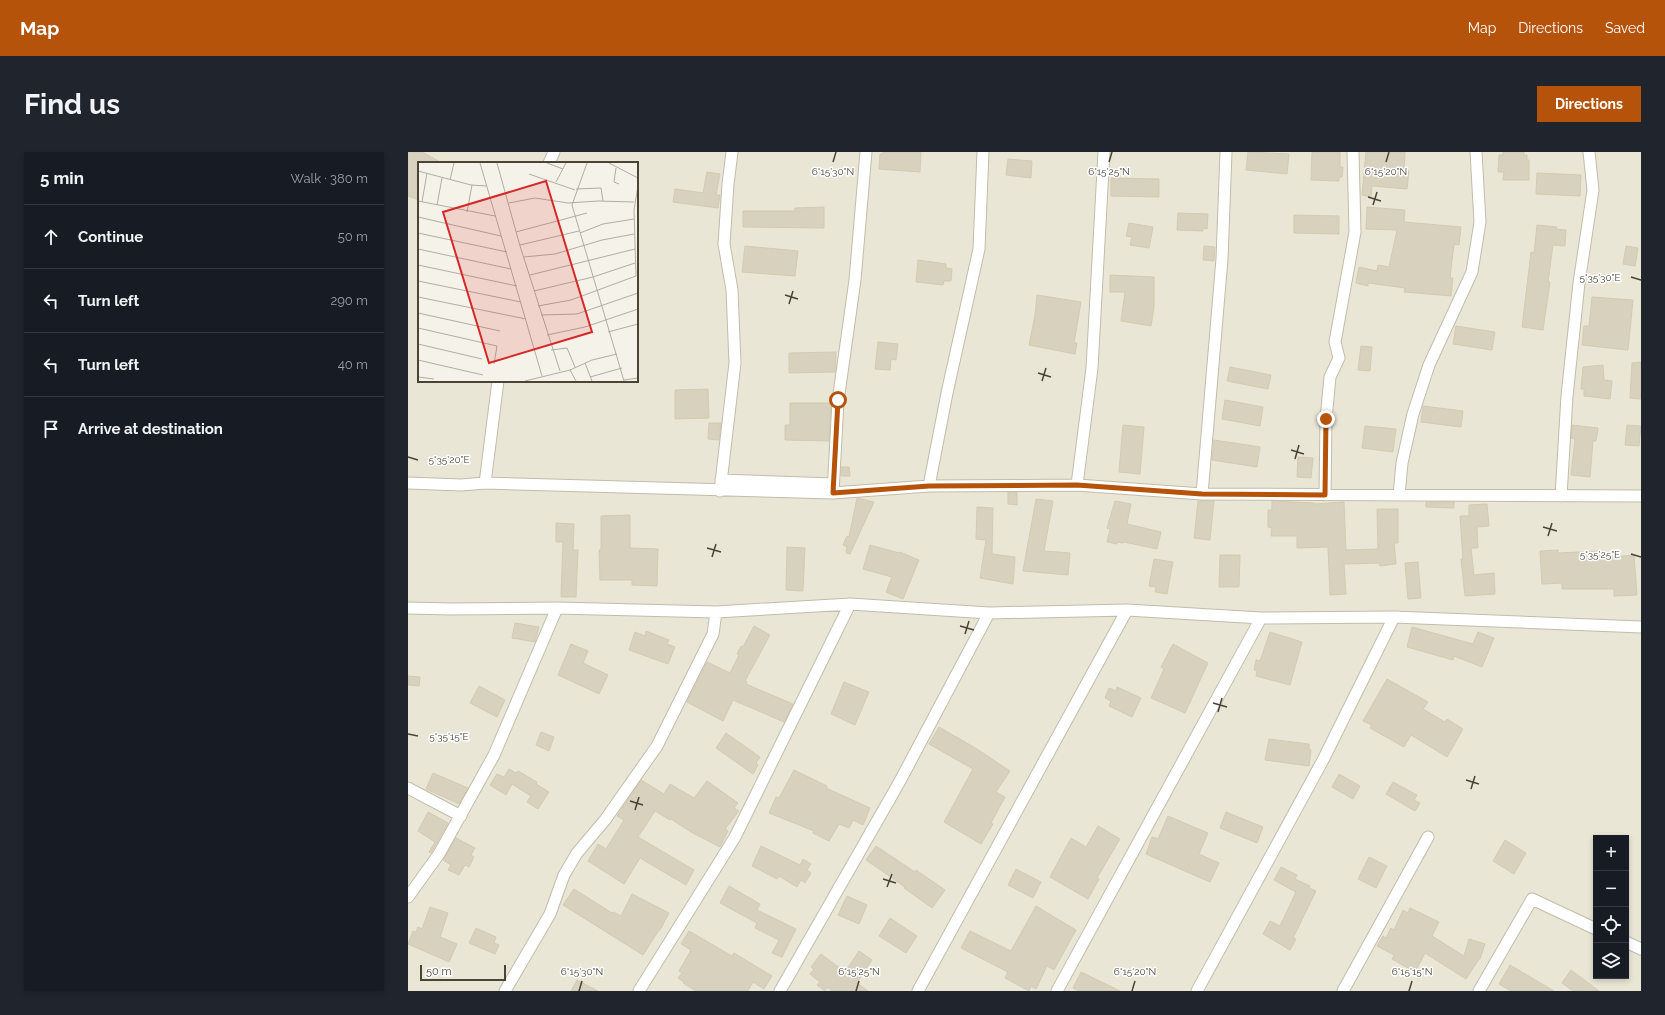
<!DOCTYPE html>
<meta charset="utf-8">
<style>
body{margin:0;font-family:Raleway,sans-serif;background:#20242c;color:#f1f3f6}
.controls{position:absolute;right:12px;bottom:12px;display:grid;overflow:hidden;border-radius:0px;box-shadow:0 2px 6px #0003}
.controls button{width:36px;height:36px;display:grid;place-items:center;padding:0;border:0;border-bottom:1px solid #363941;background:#171b24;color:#f1f3f6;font:20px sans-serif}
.scale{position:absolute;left:12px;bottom:10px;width:86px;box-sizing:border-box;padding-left:4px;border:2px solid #494436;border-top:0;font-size:11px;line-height:14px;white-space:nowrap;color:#494436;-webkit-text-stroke:3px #fff;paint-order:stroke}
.stop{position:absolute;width:12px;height:12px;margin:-9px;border:3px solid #b45309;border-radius:50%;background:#fff}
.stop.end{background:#b45309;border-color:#fff;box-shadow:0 1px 4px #0008}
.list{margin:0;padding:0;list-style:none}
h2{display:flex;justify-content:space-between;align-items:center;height:52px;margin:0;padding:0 16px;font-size:17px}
h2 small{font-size:13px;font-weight:400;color:#9ea1a6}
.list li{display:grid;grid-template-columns:26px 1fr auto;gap:12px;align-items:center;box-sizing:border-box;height:64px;padding:0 16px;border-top:1px solid #363941}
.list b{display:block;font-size:15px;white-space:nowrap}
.list em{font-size:13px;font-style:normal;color:#9ea1a6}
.icon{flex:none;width:22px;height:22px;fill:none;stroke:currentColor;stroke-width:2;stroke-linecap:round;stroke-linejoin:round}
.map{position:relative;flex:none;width:1233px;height:839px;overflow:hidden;border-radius:0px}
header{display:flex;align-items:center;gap:24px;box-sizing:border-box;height:56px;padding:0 20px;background:#b45309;color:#fff}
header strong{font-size:19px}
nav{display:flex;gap:22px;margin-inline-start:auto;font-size:14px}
.intro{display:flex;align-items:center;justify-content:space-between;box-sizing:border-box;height:96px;padding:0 24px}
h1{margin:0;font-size:28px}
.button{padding:10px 18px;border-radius:0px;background:#b45309;color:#fff;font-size:14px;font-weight:700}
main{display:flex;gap:24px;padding:0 24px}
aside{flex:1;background:#171b24;border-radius:0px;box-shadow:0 2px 6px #0003}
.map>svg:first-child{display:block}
.residential{fill:#e9e6d6;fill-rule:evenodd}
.building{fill:#d8d1bd;stroke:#d3cab0}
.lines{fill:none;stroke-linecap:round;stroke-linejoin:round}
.street-casing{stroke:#c1bdaa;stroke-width:13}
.street{stroke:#fff;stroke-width:11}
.route{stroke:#b45309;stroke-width:5}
.ticks{fill:none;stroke:#494436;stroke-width:1.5}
.inset-road{fill:none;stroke:#b0ada1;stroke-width:1}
.view{fill:#d62828;fill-opacity:0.15;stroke:#d62828;stroke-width:2}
.inset-edge{fill:none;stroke:#494436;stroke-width:2}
.ticks-label{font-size:10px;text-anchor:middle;fill:#494436;stroke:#fff;stroke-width:3;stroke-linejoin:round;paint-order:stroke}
</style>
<header>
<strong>Map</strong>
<nav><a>Map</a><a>Directions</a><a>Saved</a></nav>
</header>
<div class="intro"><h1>Find us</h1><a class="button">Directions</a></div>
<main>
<aside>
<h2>5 min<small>Walk · 380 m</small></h2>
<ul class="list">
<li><svg class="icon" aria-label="ahead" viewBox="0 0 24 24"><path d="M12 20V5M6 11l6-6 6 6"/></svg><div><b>Continue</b></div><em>50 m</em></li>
<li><svg class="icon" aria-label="left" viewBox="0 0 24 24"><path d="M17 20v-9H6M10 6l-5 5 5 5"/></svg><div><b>Turn left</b></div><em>290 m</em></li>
<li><svg class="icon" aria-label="left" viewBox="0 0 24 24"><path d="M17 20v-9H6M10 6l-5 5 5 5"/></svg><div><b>Turn left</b></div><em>40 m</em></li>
<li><svg class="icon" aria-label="arrive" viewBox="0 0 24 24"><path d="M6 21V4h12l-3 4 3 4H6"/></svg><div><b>Arrive at destination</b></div></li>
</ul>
</aside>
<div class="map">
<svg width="1233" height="839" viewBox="0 0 1233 839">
<rect width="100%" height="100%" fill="#f5f3e9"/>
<path class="residential" d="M0 0H1233V839H0ZM11 11H229V229H11ZM1188 686H1218V824H1188Z"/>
<path class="building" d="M0 0H14L34 11H11V48L0 44Z
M475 0H513L512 20 471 17 472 2H475Z
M840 0 881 2 879 22 838 18Z
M904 0H932V15H935L934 25H931V29L903 28Z
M958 0H997L996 18 1001 19 999 37 964 34 963 45 954 43Z
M1095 0H1116V3H1119V8H1121V28H1095L1096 20H1090L1091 3H1095Z
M600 7 624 9 623 26 598 23Z
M299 20 312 22 308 43H312L310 56 265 50 267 37 295 41Z
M1129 21 1173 23 1172 44 1128 42Z
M703 26 751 27V45L703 44Z
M416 55V76L335 75V59H387V56Z
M959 55 997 58 996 70 1053 75 1051 93 1046 92 1042 126H1045L1043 144 996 140 997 136 960 131V134L948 131 951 115 969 119 970 113 981 115 989 78 958 77Z
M770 61 800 62 799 77 795 76V79L769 78Z
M886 63 931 64V82L886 81Z
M721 71 745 75 741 96 722 93 724 85 718 84Z
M1129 73 1149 75 1148 77 1158 78 1157 94 1145 93 1140 130H1142L1135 178 1114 175 1123 100 1126 101Z
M337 94 390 99 387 124 334 120Z
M796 94 807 95 806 109 795 108Z
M1218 94 1230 96 1227 114 1215 112Z
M510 108 538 112V116L544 117 543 129H536L535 133 508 130Z
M702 123 746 125V155L743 174 713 169 717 140H702Z
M629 143 673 150 666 191H669L667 202 621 193 627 163Z
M1184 145 1225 148 1220 198 1174 193 1176 174H1181Z
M1048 174 1087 180 1084 198 1045 192Z
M470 190 490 192 488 208 483 207 482 218 467 217Z
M953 194 964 195 962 219 950 218Z
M428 200 427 220 381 221V201Z
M1233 210V247L1222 246 1224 211Z
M1195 213 1196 228 1204 229 1202 247 1176 244V237H1173L1175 215Z
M822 215 863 223 860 237 819 229Z
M300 237 301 266 267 267V238Z
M817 248 855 255 852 274 814 267Z
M382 251H423L421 289 377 288V273H382Z
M1015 254 1055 259 1053 275 1013 270Z
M301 271H313L311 288 300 287Z
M715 273 736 275 732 322 711 320Z
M1164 273 1190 276 1188 289H1185L1182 325 1163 323 1167 287 1163 286Z
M1219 273 1233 274 1231 294 1217 293Z
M957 274 988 277 985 300 954 296Z
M806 288 852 295 849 315 804 308Z
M890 305 905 306 903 326 889 325Z
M433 315H441L442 324H433Z
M600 340H609V353L600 352Z
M449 346 466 350 442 402 438 401 439 395 435 393 439 384 441 385Z
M628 347 645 349 636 399 662 401 660 423 615 419Z
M707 349 723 352 719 372 753 380 749 397 716 390 715 391 709 390V392L699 390 702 377 699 376Z
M790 349H806L802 388 786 386Z
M864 349 906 351V352L936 350 938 398 970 397 969 357H990V391H986L988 412 972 414 971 411 936 412 938 442 922 443 920 395 889 396V384H863L864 376 860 375V358H864Z
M1018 350H1046V356L1018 355Z
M1079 352 1081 374 1069 375 1070 396H1063L1066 423 1086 421 1087 442 1057 444 1053 407H1055L1052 364H1061V353Z
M569 355 585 356 584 402 607 405 605 432 572 426 578 388 568 387Z
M222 363V396L250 397 249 434 224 433V428H192L191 398H193V364Z
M148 371 166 372 165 398H170L168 445H153L155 390H148Z
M462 393 491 401 492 400 511 408 495 447 478 440 484 425 455 417Z
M379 395 397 396 395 439 378 438Z
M1150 398V401L1193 399V406L1226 403 1229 443 1206 444V437H1154V431L1134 432 1132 399Z
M812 403H832L831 435H811Z
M746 407 765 410 759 442 747 440 748 435 741 434Z
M1010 410 1013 446 1000 447 997 411Z
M107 471 131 475 127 490 104 486Z
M346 474 362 483 337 529 339 530 338 532 385 552 376 570 325 548 315 569 279 550 299 510 322 521 331 503 329 502 333 494 335 495Z
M1004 475 1065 492 1070 480 1086 486 1074 515 1046 504 1045 508 999 495Z
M238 479 261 488 259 492 267 495 260 512 221 498 227 480 237 484Z
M862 480 894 490 882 533 848 524 849 519 846 518 848 508 852 509Z
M163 492 180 499 175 511 200 523 191 542 150 523Z
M765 492 800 511 777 561 743 546 756 517 753 515Z
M0 524 12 525 11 534 0 533Z
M979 527 1020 550 1015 557 1037 570 1039 567 1055 577 1039 605 1003 583 996 595 962 576 964 573 955 569Z
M436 530 461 540 447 573 423 562Z
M71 534 97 548 89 565 62 551Z
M709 535 733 546 724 565 701 554 703 549 697 546 701 536 708 539Z
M531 575 569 597 602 619 588 640 597 645 583 671 585 672 573 692 536 670 565 617 521 592Z
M133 580 146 585 141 599 128 593Z
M318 581 352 605 348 611 350 613 345 622 308 596Z
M861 587 901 592V597L903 598 901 614 857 608Z
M101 617 108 621 110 619 129 630 128 632 141 640 130 657 119 650 123 644 104 632 98 643 82 633 89 622 96 625Z
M386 618 419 634 418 636 462 656 455 673 445 668 441 676 431 672 421 689 405 681 406 679 361 661 368 645 371 646Z
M25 621 60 636 51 652 18 637Z
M931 622 952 634 945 647 924 635Z
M233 628 256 642 262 632 286 646 299 629 330 651 326 656 331 659 317 677 320 679 312 695 283 680 263 667 262 668 247 659 230 685 286 718 278 733 232 706 216 732 180 709 190 692 198 697 216 668 209 664Z
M985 630 1009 643 1006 648 1012 651 1007 659 978 642Z
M20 660 40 671 23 701 21 700 27 690 10 679Z
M818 660 855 675 849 691 812 676Z
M760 664 800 681 791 702 811 711 802 730 738 702 744 685 750 687Z
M690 674 712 687 689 726 691 727 680 747 642 725 663 686 678 695Z
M48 686 67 696 63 703 66 705 61 715 57 713 51 723 40 718 43 713 35 708Z
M1097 688 1118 701 1106 722 1085 709Z
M353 694 388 711 392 713 395 707 403 712 399 718 403 721 397 731 393 728 389 735 371 724 369 727 344 714Z
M468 694 507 720 508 718 537 738 524 756 496 736 497 735 458 708Z
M961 705 979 714 968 736 950 727Z
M873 715 889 723 887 727 902 734 901 736 908 739 885 786 888 787 882 798 855 782 862 769 872 774 888 740 866 728Z
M608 717 633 730 625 746 600 733Z
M321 734 352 752 349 758 388 777 374 805 364 801 371 788 347 776 349 771 312 751Z
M166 737 204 761 205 760 213 764 224 742 261 761 252 778H251L235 803 155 753Z
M439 744 459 753 451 772 430 763Z
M628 754 668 778 646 818 639 814 628 837 623 834 621 839 597 826 600 820 553 796 562 779 603 799Z
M22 755 40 761 32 785 49 792 41 810 0 792 5 779 8 780 10 775 14 777Z
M1002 756 1031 770 1024 784 1056 804 1061 787 1077 792 1072 807H1071L1058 827 1017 801 1007 820 984 807 986 803 969 794 975 784 978 786 983 776 986 778 995 758 1000 761Z
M482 766 509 784 498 801 471 784Z
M68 776 88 785 86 791 91 793 87 802 61 791Z
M281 779 324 804 326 801 364 824 356 837 345 830 340 839H288L275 831 276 830 270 826 274 821 271 819 283 798 273 792Z
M451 799 464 808 449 831 460 839H424L419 835 417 839 409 833 412 830 402 822 406 817 403 815 413 802 437 820Z
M1102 813 1146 839H1103L1091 832Z
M1163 818 1191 839H1165L1154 831Z
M673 820 712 839H671L665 836Z
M169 828 190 839H163Z"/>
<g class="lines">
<g class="street-casing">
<path id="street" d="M141 11 146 0
M313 328 425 332
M0 331 53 333 77 331 425 341 521 334 669 333 794 342 1233 344
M77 331 90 229
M669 333 684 216 696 0
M521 334 539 241 571 97 575 0
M312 339 327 211 324 138 316 92 320 32 324 0
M425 341 430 249 447 128 458 0
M794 342 814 107 818 0
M917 343 918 267 922 225 931 206 927 190 947 80 945 0
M991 343 994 311 1005 262 1021 213 1064 120 1072 70 1068 0
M1153 344 1159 244 1171 131 1185 38 1181 0
M0 456 43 457 149 456 308 460 442 452 581 461 719 458 853 466 986 465 1233 475
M0 636 53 664
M0 745 31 702 86 603 149 456
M1218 790 1233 797
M97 839 142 762 156 723 169 701 197 668 249 594 305 482 308 460
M231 839 327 685 442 452
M372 839 492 629 581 461
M510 839 719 458
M649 839 853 466
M789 839 915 608 986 465
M935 839 1020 685
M1071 839 1124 747 1188 777"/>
</g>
<use href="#street" class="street"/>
</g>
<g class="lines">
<path class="route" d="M430 248 425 341 521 334 669 333 794 342 917 343 918 267"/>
</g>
<path class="ticks" d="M425 10 428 0M701 10 704 0M978 10 981 0M960 45 973 49M965 53 969 40M1223 125 1233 128M377 143 390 147M381 152 385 139M630 221 643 225M634 229 638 216M883 298 896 302M0 305 10 308M887 307 891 293M1135 375 1149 379M1140 384 1144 371M299 396 313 400M1223 402 1233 405M304 405 308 392M552 474 566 478M557 482 561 469M805 551 819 555M810 560 814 546M0 582 10 584M1058 628 1071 632M1063 637 1067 624M222 649 235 653M227 658 231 645M475 727 488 731M479 735 484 722M171 839 174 829M448 839 451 829M724 839 727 829M1001 839 1004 829"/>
<g transform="translate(10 10)">
<rect width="220" height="220" fill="#f5f3e9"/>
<path class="inset-road" d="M62 1 124 214M79 1 102 84 142 209M129 1 145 7M169 1 154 43 206 219M191 1 220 16M198 6 196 20 201 22M0 9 53 23 69 24M111 12 157 28M32 18 36 1M138 20 148 1M158 27 183 26 185 39M0 39 77 54M4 40 9 11M91 41 117 36 150 41 180 39 216 40M19 43 24 16M49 50 54 23M0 55 83 74M98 70 169 51M0 71 89 90M162 71 185 62 216 57M102 83 161 69M0 87 93 107M106 95 137 92 184 78 216 72M0 103 99 124M112 113 217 87M0 119 103 140M116 129 175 115 217 101M0 135 108 157M120 144 153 138 218 114 216 48 220 24M0 151 82 169M123 153 159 152 220 131M0 166 79 184 76 202M190 170 220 162M129 173 167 165 220 147M0 182 64 197M133 188 149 186 157 205M0 198 65 213M167 201 174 219M152 208 158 219M0 215 16 217M172 215 204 206M206 218 220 216M107 219 152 208 174 198 199 192"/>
<path class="view" d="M128 19 174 170 71 201 25 50Z"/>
<rect width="220" height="220" class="inset-edge"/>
</g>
<g class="ticks-label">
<text x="425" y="23">6°15'30"N</text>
<text x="701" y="23">6°15'25"N</text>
<text x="978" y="23">6°15'20"N</text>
<text x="1192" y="129">5°35'30"E</text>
<text x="41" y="311">5°35'20"E</text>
<text x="1192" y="406">5°35'25"E</text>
<text x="41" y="588">5°35'15"E</text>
<text x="174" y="823">6°15'30"N</text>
<text x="451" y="823">6°15'25"N</text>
<text x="727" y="823">6°15'20"N</text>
<text x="1004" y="823">6°15'15"N</text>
</g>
</svg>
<div class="controls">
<button>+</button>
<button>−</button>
<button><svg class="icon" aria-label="locate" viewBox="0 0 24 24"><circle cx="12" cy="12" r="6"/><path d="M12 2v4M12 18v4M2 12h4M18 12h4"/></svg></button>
<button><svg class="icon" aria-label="layers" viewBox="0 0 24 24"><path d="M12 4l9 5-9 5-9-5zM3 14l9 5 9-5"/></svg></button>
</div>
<div class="scale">50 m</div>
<div class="stop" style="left:430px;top:248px"></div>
<div class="stop end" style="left:918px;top:267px"></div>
</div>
</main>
